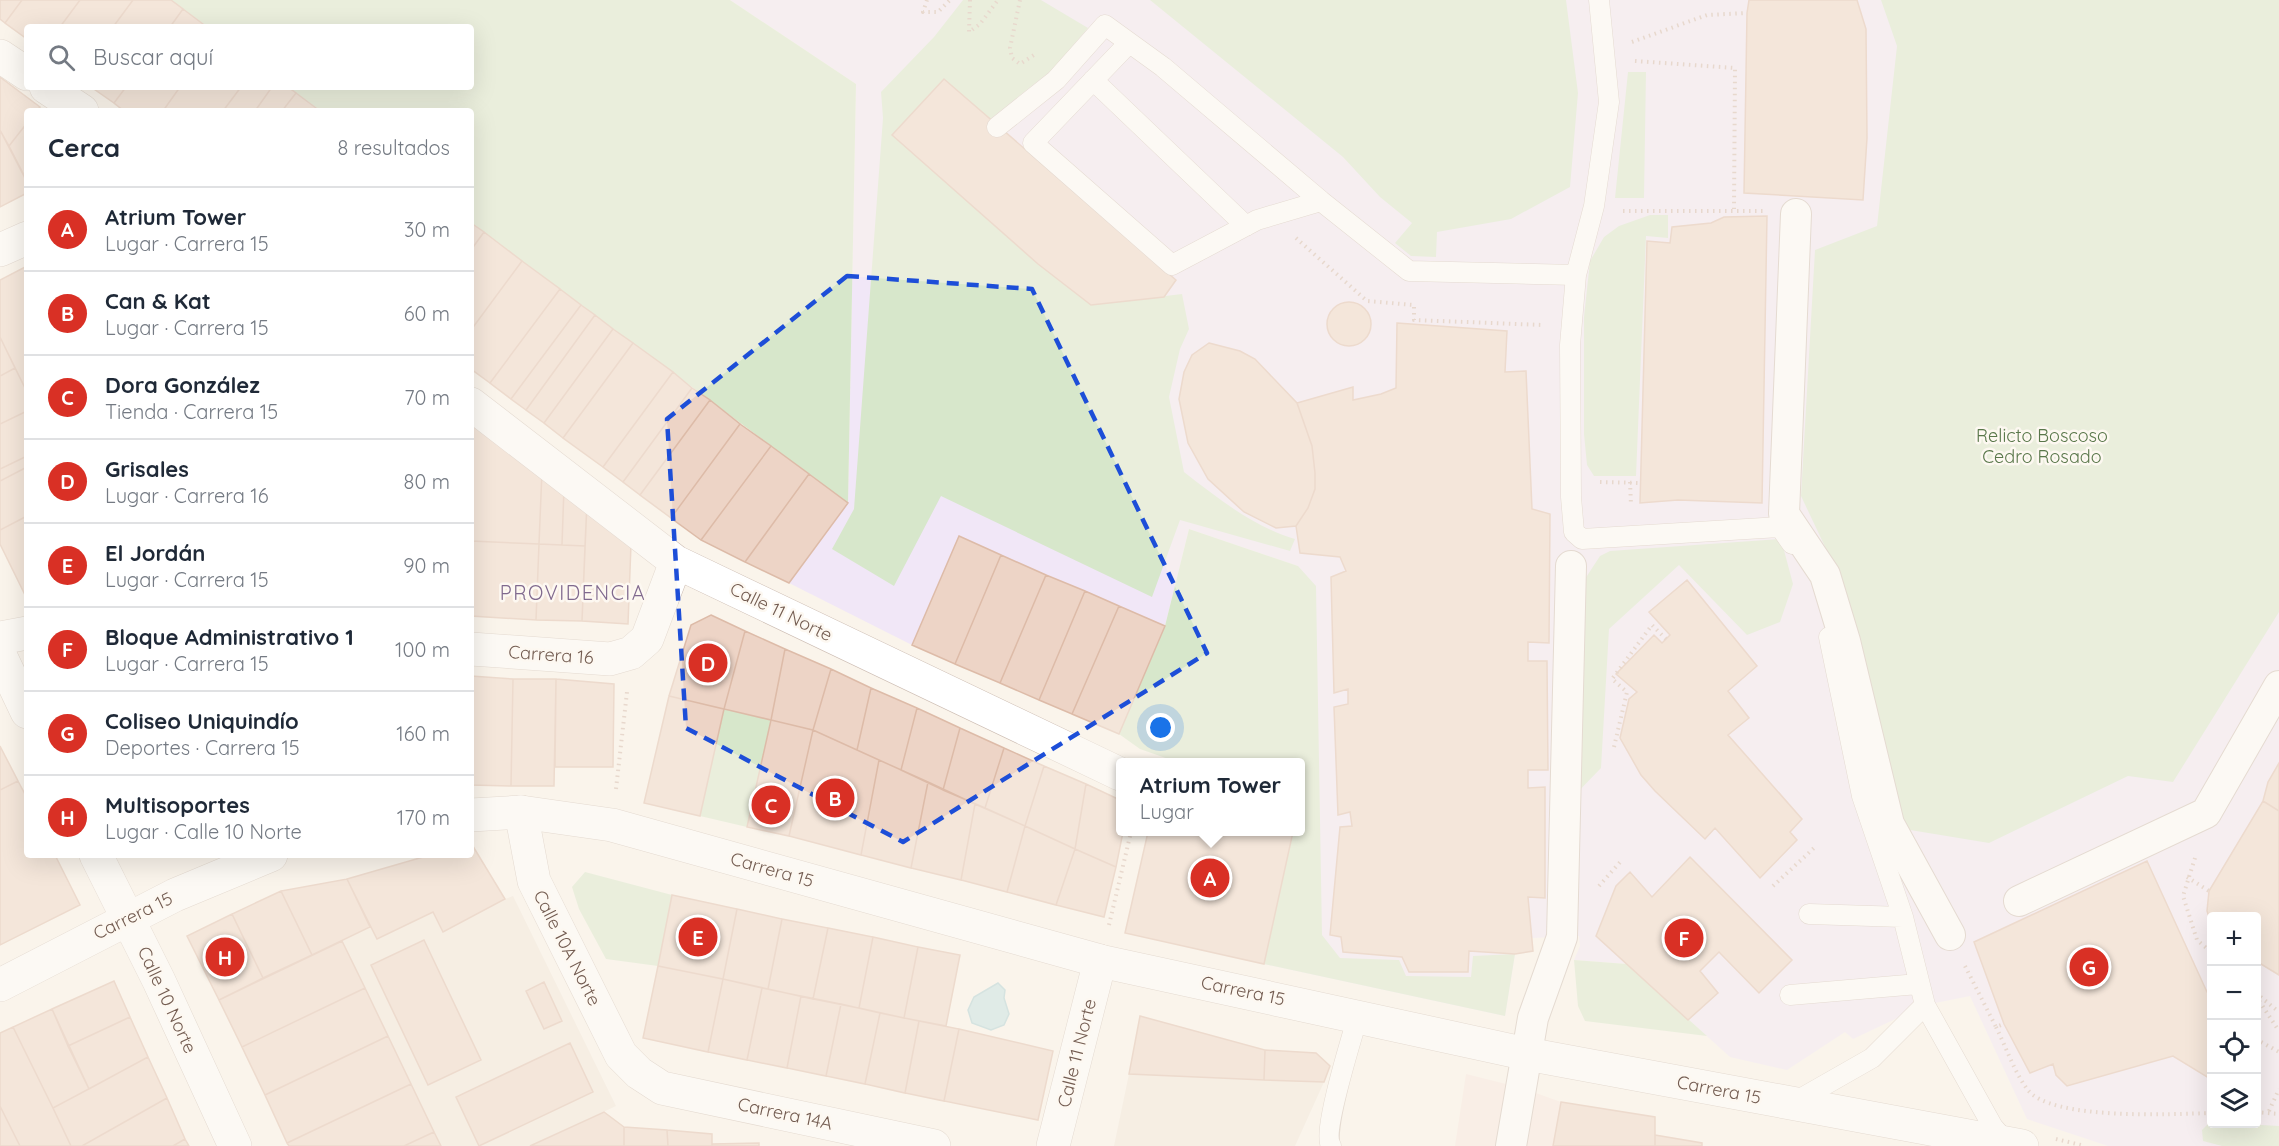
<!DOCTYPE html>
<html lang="es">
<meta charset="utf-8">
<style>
body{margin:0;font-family:Quicksand,sans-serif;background:#f2f2f3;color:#1f2937}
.controls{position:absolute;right:18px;bottom:18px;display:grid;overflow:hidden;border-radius:6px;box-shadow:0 6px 24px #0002}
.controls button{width:54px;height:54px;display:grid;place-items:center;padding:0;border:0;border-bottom:2px solid #e0e1e3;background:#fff;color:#1f2937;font:30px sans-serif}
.you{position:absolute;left:1161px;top:728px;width:21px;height:21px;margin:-15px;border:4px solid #fff;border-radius:50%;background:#1a73e8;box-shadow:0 0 0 9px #1a73e833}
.badge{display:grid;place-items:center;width:39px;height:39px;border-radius:50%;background:#d93025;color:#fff;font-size:20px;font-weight:700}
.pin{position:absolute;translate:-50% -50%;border:3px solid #fff;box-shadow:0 2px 6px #0006}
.popup{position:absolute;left:1116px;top:758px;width:189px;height:78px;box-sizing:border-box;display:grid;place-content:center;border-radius:6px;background:#fff;filter:drop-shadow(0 2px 4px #0005);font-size:20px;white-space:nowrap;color:#747a83}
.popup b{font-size:22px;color:#1f2937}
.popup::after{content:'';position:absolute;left:50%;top:100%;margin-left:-12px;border:12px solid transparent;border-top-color:#fff}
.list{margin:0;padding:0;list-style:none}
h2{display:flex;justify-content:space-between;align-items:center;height:78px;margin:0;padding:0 24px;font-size:26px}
h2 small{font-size:20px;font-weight:400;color:#747a83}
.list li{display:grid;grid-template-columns:39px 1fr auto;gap:18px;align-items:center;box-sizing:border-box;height:84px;padding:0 24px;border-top:2px solid #e0e1e3}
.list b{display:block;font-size:22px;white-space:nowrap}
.list p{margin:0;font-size:20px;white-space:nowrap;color:#747a83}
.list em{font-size:20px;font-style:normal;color:#747a83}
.icon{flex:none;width:33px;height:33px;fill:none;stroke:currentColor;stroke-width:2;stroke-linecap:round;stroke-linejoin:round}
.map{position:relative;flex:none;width:2279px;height:1146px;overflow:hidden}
.search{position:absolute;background:#fff;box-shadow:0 6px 24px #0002;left:24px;top:24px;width:450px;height:66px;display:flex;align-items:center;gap:15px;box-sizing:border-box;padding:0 21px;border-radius:6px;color:#747a83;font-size:22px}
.panel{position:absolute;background:#fff;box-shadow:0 6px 24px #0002;left:24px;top:108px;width:450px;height:750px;border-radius:6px}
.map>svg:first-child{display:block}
.residential{fill:#f1e6da}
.commercial{fill:#f9e7e0}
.education{fill:#f1e7f7;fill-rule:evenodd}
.green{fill:#d7e7cb}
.water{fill:#c1dfe2;stroke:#a9ced3;stroke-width:1.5}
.building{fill:#edd4c6;stroke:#ddbba8;stroke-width:1.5}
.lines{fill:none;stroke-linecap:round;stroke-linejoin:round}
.service-casing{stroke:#ccbcb2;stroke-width:21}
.pedestrian-casing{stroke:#ccbcb2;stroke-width:32}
.minor-casing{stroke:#ccbcb2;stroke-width:34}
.tertiary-casing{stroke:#ccbcb2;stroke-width:34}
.path{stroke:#d2b7a9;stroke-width:4;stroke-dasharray:1.5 4.5;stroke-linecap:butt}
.service{stroke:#fff;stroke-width:20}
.pedestrian{stroke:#fff;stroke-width:30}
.minor{stroke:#fff;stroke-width:33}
.tertiary{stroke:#fff;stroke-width:33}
.marked{fill:none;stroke:#1d4ed8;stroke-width:4.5;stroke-dasharray:12 8;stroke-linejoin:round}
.labels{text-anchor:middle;stroke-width:5;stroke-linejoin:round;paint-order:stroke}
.park-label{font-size:18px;fill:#59774a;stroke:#fdf8f1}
.street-label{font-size:18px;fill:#735c51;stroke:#fdf8f1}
.neighbourhood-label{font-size:20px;letter-spacing:1.5px;fill:#80698e;stroke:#fdf8f1}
</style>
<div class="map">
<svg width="2279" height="1146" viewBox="0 0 2279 1146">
<rect width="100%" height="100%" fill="#faf4eb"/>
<path class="residential" d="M471 843 505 899 513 896 616 1106 530 1146H441L342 941 370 927 347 879 430 855H471Z
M1129 1074 1324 1082 1295 1146H1114Z"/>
<path class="commercial" d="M1466 1074 1522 1088 1561 1102 1553 1146H1455Z"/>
<path class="education" d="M730 0H2279V1146H2108L2027 1119 1970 996 1925 1005 1853 1039 1845 1032 1787 1070 1730 1057 1627 964 1574 960 1580 946 1579 936 1532 938 1533 951 1515 954 1505 1016 1264 964 1293 832H1300L1298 566 1189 529 1165 626 959 537 912 645 789 583 848 503 856 84ZM2212 916H2256V1124H2212Z"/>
<path class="green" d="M171 0H730L856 84 848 503 471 223V111H321L288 87H471V27H208Z
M963 0H1041L1088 28 1052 70 989 120 1038 264 1091 305 1182 294 1189 329 1180 349 1169 397 1184 472C1219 499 1252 526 1295 539L1290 551 1180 520 1152 597 941 496 894 586 832 549 854 509 883 118 881 92 934 37Z
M1150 0H1566L1578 93 1570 187 1511 219 1437 232 1436 257 1411 256 1395 243 1412 223 1380 197 1343 157Z
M1881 0H2279V612L2173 782 2128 776 1989 843 1898 828 1837 572 1801 496 1815 250 1877 226 1897 46Z
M1628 72H1646L1644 198H1615Z
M1650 215H1668V238L1646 236 1636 476H1594L1587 465 1584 434V317L1590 261 1604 237 1619 226Z
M1189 529 1298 566 1316 586 1322 935 1340 958 1399 960 1406 976 1471 977 1473 956 1515 954 1505 1016 1264 964 1293 832H1300V762H1177L1140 749 1119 734 1165 626Z
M1781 539 1793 584 1780 622 1747 635 1679 565 1609 629 1601 768 1572 798 1583 582 1600 556 1610 551Z
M724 709 771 720 747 827 700 816Z
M585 872 672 895 658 966 606 959 579 909 572 887Z
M1574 960 1627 964 1707 1036 1585 1021 1578 1006Z
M2210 1122 2279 1126V1146H2222L2203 1141 2202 1130Z"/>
<path class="water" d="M998 983 1005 990 1004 998 1009 1014 1004 1025 991 1030 972 1023 968 1010 974 997Z"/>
<path class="building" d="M0 0H22L5 23 0 19Z
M22 0H80L60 27H27V39L5 23Z
M80 0H133L113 27H60Z
M133 0H171L183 9 170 27H113Z
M1749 0H1857L1866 29 1867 138 1863 200 1744 193 1747 13Z
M183 9 207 27H170Z
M0 77 40 107 36 111H27V123L9 146 0 130Z
M944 79 1176 280 1164 297 1091 305 1038 264 892 135Z
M91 87H126L114 103Z
M126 87H180L163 111H124L114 103Z
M180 87H241L223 111H163Z
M241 87H272L255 111H223Z
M272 87H288L296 93 282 111H255Z
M296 93 320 111H282Z
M27 123V178L26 179 9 146Z
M0 130 27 182V193L0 207Z
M1767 216 1762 503 1678 500 1640 503 1647 241 1670 243 1672 227 1711 223 1724 217Z
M471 223 484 232 471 250Z
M484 232 522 261 471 330V250Z
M522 261 560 289 490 383 471 369V330Z
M27 266V392L0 337V280Z
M560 289 581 305 511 399 490 383Z
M1327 324a22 22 0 1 1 44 0a22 22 0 1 1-44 0Z
M581 305 595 315 526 410 511 399Z
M595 315 613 329 544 423 526 410Z
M1397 323 1507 331 1505 372 1526 371 1532 509 1550 514 1549 643 1528 642V661H1547L1548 770H1528V788L1545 787V898L1528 897 1533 951 1515 954 1469 951 1468 972H1409L1402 957 1343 952 1341 937 1330 935 1340 827 1352 826 1350 812 1338 815 1334 707 1348 704V689L1334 693 1331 577 1346 571 1340 557 1300 553 1296 526 1308 508 1315 489V473L1312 446 1297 403 1353 387V400L1381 394 1396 388Z
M613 329 633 343 563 438 544 423Z
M0 337 15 368 0 376Z
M633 343 673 372 603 467 563 438Z
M1209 343 1240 351 1255 359 1297 403 1312 446 1315 473V489L1308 508 1296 526 1276 528 1244 512 1208 479 1188 443 1179 399 1184 372 1192 355Z
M15 368 27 392V411L0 424V376Z
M673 372 692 388 623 482 603 467Z
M692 388 710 400 640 495 623 482Z
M710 400 740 424 671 518 640 495Z
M27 411V456L0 469V424Z
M473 422 542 471 539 544 471 541Z
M740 424 771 446 701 540 671 518Z
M771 446 809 474 745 562 701 540Z
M27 456V467L0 481V469Z
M27 467V516L0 530V481Z
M542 471 564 487 562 545 539 544Z
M809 474 848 503 789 583 745 562Z
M564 487 587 502 585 546 562 545Z
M587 502 631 544 628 624 582 621Z
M27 516V599L0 544V530Z
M959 536 1001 555 955 664 912 645Z
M471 541 539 544 536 620 471 616Z
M539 544 585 546 582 621 536 620Z
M1001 555 1046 575 1000 683 955 664Z
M1046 575 1085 591 1039 700 1000 683Z
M1687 580 1757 666 1728 691 1749 718 1728 735 1802 819 1790 832 1797 840 1760 878 1715 828 1705 839 1655 791 1641 775 1620 738 1629 699 1637 692 1616 674 1654 635 1662 643 1670 635 1649 612Z
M1085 591 1119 606 1072 714 1039 700Z
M1119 606 1165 626 1119 734 1072 714Z
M711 615 745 631 724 709 669 696 691 625Z
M745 631 785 649 771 720 724 709Z
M785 649 831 669 813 730 771 720Z
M831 669 871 688 857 750 813 730Z
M471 676 513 679 511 786 471 785Z
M513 679H556L554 786H511Z
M556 679 614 684 613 767H555Z
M871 688 917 708 901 770 857 750Z
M669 696 724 709 700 816 644 803Z
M917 708 960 728 943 790 901 770Z
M771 720 813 730 789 836 747 827Z
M960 728 1004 748 985 808 943 790Z
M813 730 879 760 861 855 789 836Z
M0 746 18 781 0 790Z
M1004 748 1044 766 1025 826 985 808Z
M879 760 928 782 911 868 861 855Z
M2279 763V811L2263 801 2268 782Z
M1044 766 1086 784 1075 849 1025 826Z
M18 781 27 798V855H55L80 905 0 945V790Z
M928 782 975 804 961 880 911 868Z
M1086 784 1120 800V832H1123L1116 867 1075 849Z
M2263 801 2279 811V975L2256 961V916H2212V926L2207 911 2209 891Z
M975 804 1025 826 1007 892 961 880Z
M1025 826 1075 849 1056 905 1007 892Z
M1148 832H1293L1264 964 1125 933Z
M471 843 505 899 443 932 433 912 377 939 347 879 430 855H471Z
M1075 849 1116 867 1104 917 1056 905Z
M1690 857 1792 960 1759 993 1719 952 1700 971 1718 993 1688 1020 1596 936 1616 886 1630 872 1652 897Z
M2147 861 2207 992 2212 991V1080L2173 1056 2067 1086 2056 1075 2053 1064 2030 1073 2004 1024 1974 942Z
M347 879 370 927 312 955 281 891Z
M281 891 312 955 263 978 232 914Z
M672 895 737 909 723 979 658 966Z
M737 909 782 919 768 989 723 979Z
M232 914 263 978 219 1000 187 936Z
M782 919 828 928 813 999 768 989Z
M828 928 873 937 859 1008 813 999Z
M873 937 918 947 904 1018 859 1008Z
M424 940 481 1060 428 1085 371 965Z
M342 941 365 988 242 1047 219 1000Z
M918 947 960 955 946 1026 904 1018Z
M658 966 723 979 708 1052 643 1038Z
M723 979 762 988 747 1060 708 1052Z
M114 981 130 1017 68 1046 52 1009Z
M544 982 562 1021 544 1029 526 991Z
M365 988 388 1036 265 1095 242 1047Z
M762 988 801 996 787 1068 747 1060Z
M801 996 841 1004 826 1076 787 1068Z
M841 1004 880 1013 865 1084 826 1076Z
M52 1009 89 1089 53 1108 13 1027Z
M880 1013 919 1021 905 1093 865 1084Z
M1140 1016 1265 1050 1264 1080 1129 1074Z
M130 1017 148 1057 89 1089 68 1046Z
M919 1021 959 1029 944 1101 905 1093Z
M13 1027 53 1108 71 1146H20L0 1106V1033Z
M959 1029 1053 1051 1038 1120 944 1101Z
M388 1036 411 1084 287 1143 265 1095Z
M570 1043 593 1092 479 1146 456 1097Z
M1265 1050 1316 1053 1330 1066 1324 1082 1264 1080Z
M148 1057 167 1098 82 1146H71L53 1108Z
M411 1084 434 1132 404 1146H289L287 1143Z
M167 1098 185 1139 173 1146H82Z
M1561 1102 1655 1117V1146H1553Z
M0 1106 20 1146H0Z
M604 1112 624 1127V1146H530Z
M624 1127 667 1130 668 1146H624Z
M667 1130 712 1134V1146H668Z
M434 1132 441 1146H404Z
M1655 1135 1702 1143V1146H1655Z
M185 1139 189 1146H173Z
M759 1143V1146H712V1144Z"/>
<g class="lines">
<g class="service-casing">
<path id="service" d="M1599 0 1609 102 1594 206 1576 275 1570 345 1571 497 1574 532 1582 539 1780 527 1792 544
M1128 44 1033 143 1172 265 1257 220 1321 201
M1093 80 1246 226
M997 127 1056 80 1105 25 1163 67 1321 201 1409 271 1576 275
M1829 637 1862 796 1903 917 1925 1005 1993 1127 2006 1142
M1809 914 1903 917
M1790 995 1918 984
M1793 1103 1872 1058 1925 1005
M1331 1146C1322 1132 1352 1037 1358 1016"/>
</g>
<g class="pedestrian-casing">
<path id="pedestrian" d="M1796 214 1784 514 1825 575 1845 641 1889 824 1950 935
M2019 901 2206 813 2279 686
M1511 1146 1533 1018 1562 937 1571 566"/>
</g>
<g class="minor-casing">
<path id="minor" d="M0 56 27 74
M46 87 82 111
M0 250 27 238
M471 404 676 562 1120 774
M0 638 27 633
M471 649 610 659 631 653 647 639 676 562
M521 812 534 881 621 1055 639 1073 662 1088 934 1146
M1053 1146 1100 961"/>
</g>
<g class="tertiary-casing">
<path id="tertiary" d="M0 655 27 712
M471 815 521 812 612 825 1100 961 1527 1054 2022 1146
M96 855 159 981 235 1146
M0 985 175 895 271 855"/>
</g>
<path class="path" d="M927 0 923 12H938L950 0
M970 0 969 32 980 24 998 0
M1020 0 1010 48 1012 58 1020 64 1037 53
M1632 42 1707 15 1747 13
M1635 61 1735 68 1734 209
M1623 211H1763
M1296 238 1367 301 1414 305V320L1543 325
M1600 482 1641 483
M1630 482 1631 505
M1614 747 1627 692 1612 679 1652 625 1666 639
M616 789 627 692
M2195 858 2183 896 2197 940 2212 953
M2187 877 2209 891
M1599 886 1622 860
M1773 886 1814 848
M1109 925 1131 832
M1965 966 1996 1027 2004 1024
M2256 993 2279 1012
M2256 996 2279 1031
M1996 1027C2006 1047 2014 1071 2027 1089 2050 1121 2173 1114 2212 1113
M2256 1039 2279 1052
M2269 1111 2279 1089
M2256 1112 2279 1114
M2056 1139 2085 1146"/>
<use href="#service" class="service"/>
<use href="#pedestrian" class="pedestrian"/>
<use href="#minor" class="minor"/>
<use href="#tertiary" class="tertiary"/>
</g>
<path d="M0 0H2279V1146H0ZM847 276 1032 289 1207 653 903 842 686 728 667 419Z" fill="#faf4eb" fill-opacity=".55" fill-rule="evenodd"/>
<path class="marked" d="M847 276 1032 289 1207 653 903 842 686 728 667 419Z"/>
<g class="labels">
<g class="park-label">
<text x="2042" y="442">Relicto Boscoso<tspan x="2042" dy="21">Cedro Rosado</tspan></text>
</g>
<g class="street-label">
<text transform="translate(781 612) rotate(26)" y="6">Calle 11 Norte</text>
<text transform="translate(551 655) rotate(4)" y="6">Carrera 16</text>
<text transform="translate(772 870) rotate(16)" y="6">Carrera 15</text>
<text transform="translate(133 916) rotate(-26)" y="6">Carrera 15</text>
<text transform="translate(567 948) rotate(63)" y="6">Calle 10A Norte</text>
<text transform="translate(1243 991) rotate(12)" y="6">Carrera 15</text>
<text transform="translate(167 1000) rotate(65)" y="6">Calle 10 Norte</text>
<text transform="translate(1077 1053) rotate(-76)" y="6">Calle 11 Norte</text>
<text transform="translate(1719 1090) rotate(11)" y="6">Carrera 15</text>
<text transform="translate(785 1114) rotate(12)" y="6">Carrera 14A</text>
</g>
<g class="neighbourhood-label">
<text x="573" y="600">PROVIDENCIA</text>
</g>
</g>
</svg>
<div class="controls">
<button>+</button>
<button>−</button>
<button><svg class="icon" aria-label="locate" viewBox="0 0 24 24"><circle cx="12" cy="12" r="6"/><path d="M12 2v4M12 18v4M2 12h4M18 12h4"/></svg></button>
<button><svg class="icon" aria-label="layers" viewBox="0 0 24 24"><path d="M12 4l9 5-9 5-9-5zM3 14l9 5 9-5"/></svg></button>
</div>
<div class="you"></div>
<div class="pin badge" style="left:1210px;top:878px">A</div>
<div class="popup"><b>Atrium Tower</b>Lugar</div>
<div class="pin badge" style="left:835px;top:798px">B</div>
<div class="pin badge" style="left:771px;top:805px">C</div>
<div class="pin badge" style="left:708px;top:663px">D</div>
<div class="pin badge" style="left:698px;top:937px">E</div>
<div class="pin badge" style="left:1684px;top:938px">F</div>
<div class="pin badge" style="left:2089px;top:967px">G</div>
<div class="pin badge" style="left:225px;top:957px">H</div>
<div class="search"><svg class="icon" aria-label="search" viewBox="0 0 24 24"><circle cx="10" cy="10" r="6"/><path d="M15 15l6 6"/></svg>Buscar aquí</div>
<section class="panel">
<h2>Cerca<small>8 resultados</small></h2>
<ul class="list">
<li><span class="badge">A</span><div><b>Atrium Tower</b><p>Lugar · Carrera 15</p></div><em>30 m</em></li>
<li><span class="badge">B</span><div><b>Can &amp; Kat</b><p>Lugar · Carrera 15</p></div><em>60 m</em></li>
<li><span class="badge">C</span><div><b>Dora González</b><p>Tienda · Carrera 15</p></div><em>70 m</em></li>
<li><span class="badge">D</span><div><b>Grisales</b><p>Lugar · Carrera 16</p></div><em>80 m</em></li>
<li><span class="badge">E</span><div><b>El Jordán</b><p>Lugar · Carrera 15</p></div><em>90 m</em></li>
<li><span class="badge">F</span><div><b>Bloque Administrativo 1</b><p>Lugar · Carrera 15</p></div><em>100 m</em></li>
<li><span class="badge">G</span><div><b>Coliseo Uniquindío</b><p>Deportes · Carrera 15</p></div><em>160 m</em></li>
<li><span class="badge">H</span><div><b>Multisoportes</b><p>Lugar · Calle 10 Norte</p></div><em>170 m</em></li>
</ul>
</section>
</div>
